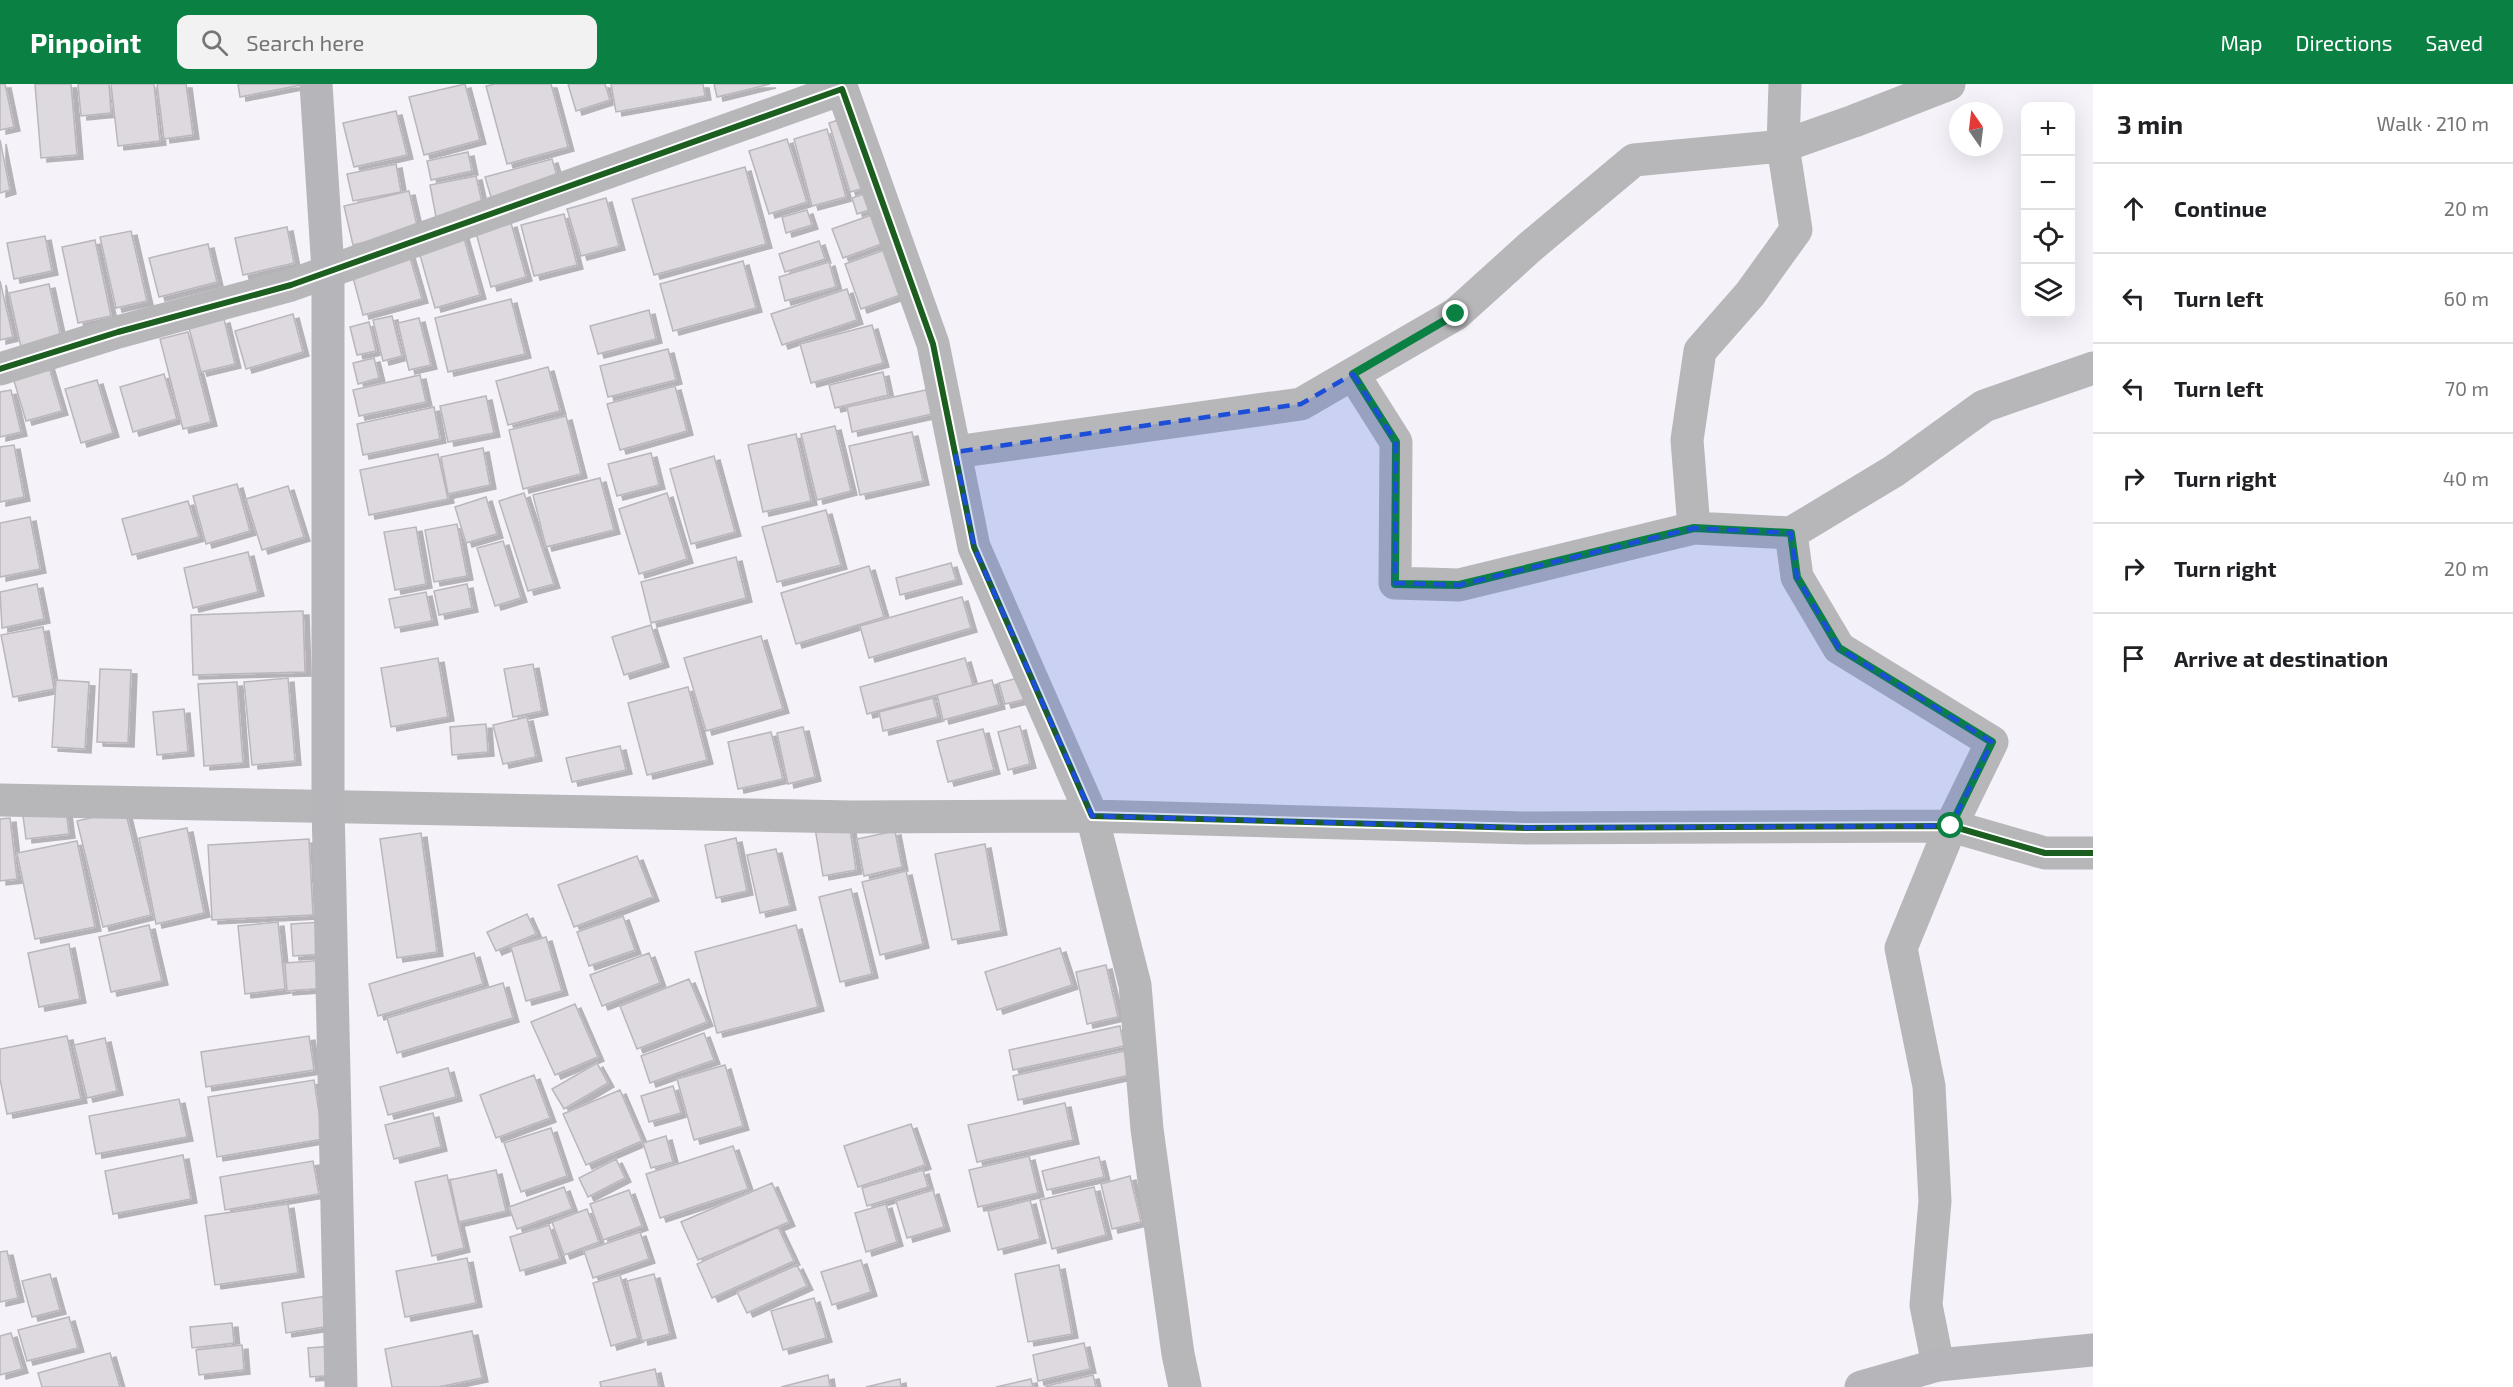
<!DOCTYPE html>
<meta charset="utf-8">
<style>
body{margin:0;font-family:"Exo 2",sans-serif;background:#f2f2f2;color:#202124}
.controls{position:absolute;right:18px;top:18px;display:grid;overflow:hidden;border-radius:12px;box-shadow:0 6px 24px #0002}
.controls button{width:54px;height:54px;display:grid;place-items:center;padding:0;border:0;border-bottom:2px solid #e0e0e0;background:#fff;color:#202124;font:30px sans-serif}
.compass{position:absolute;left:1949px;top:18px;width:54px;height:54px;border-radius:50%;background:#fff;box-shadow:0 6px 24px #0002;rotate:346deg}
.stop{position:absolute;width:18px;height:18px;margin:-14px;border:4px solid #0b8043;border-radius:50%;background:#fff}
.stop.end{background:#0b8043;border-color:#fff;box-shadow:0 2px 6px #0008}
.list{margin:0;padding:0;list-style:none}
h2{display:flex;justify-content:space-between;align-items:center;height:78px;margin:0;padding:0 24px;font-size:26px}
h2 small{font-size:20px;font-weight:400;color:#757577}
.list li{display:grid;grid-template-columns:39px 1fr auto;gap:18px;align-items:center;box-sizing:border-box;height:90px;padding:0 24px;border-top:2px solid #e0e0e0}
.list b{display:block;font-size:22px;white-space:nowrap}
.list em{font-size:20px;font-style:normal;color:#757577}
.icon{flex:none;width:33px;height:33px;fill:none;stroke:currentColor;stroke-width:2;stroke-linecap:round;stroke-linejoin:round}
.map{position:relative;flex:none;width:2093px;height:1303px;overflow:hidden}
header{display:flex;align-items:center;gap:36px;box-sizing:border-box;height:84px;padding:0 30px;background:#0b8043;color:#fff}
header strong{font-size:28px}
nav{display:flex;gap:33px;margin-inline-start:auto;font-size:21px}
.search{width:420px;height:54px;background:#f2f2f2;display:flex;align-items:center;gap:15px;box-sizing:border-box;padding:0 21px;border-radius:12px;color:#757577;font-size:22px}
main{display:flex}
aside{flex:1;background:#fff}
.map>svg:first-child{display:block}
.building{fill:#ddd9df;stroke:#bab6bc;stroke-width:1.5;filter:url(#shadow)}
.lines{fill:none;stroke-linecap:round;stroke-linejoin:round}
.street{stroke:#b7b6b9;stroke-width:33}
.secondary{stroke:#b6b6ba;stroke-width:33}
.cycleway-casing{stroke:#fff;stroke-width:10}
.cycleway{stroke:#1b5e20;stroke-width:6}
.route{stroke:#0b8043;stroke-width:8}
.marked{fill:#1d4ed8;fill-opacity:0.2;stroke:#1d4ed8;stroke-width:4.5;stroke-dasharray:12 8;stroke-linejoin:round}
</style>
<header>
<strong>Pinpoint</strong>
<div class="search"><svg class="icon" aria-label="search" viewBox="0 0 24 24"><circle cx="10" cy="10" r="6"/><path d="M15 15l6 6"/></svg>Search here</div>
<nav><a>Map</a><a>Directions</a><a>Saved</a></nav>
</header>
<main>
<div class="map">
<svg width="2093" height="1303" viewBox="0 0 2093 1303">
<defs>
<filter id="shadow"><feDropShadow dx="6" dy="4" stdDeviation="0" flood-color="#0004"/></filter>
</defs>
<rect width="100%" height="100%" fill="#f5f2fa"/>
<path class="building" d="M0 0H5L14 43 0 46Z
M35 0H71L77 71 41 74Z
M78 0H109L111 29 81 32Z
M111 0H154L160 57 118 62Z
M157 0H186L193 51 164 55Z
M238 0H306L240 13Z
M465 0 480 56 424 71 409 13Z
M495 0H551L568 63 507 80 486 2Z
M568 0H605L610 16 576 27Z
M611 0H703L705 12 616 28Z
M714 0H770L717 13Z
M396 27 407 71 354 83 343 39Z
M851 32 872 102 850 108 829 39Z
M827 45 846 113 812 122 794 55Z
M787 55 807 118 769 130 749 67Z
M0 56 10 106 0 109Z
M468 68 472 87 431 96 427 77Z
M552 75 559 99 492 116 485 93Z
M396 80 401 108 353 117 347 90Z
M745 83 766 160 654 191 632 115Z
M476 92 483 123 436 133 430 101Z
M409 107 418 146 353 161 344 122Z
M873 107 878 123 857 130 852 114Z
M606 114 619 162 581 172 567 125Z
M807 126 812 141 786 149 782 133Z
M877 129 887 158 843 174 832 145Z
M564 130 577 181 534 192 521 141Z
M511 139 526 193 491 203 476 149Z
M287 143 294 179 243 191 235 154Z
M131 147 147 217 116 224 100 153Z
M463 151 480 211 435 224 418 164Z
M45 152 52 187 14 195 7 159Z
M95 156 111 232 78 239 62 163Z
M819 157 825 175 785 188 779 170Z
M208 160 217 198 159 213 149 174Z
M890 164 906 209 861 225 845 180Z
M409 170 422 215 363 231 351 186Z
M743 177 756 224 673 247 660 200Z
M829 178 836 203 785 217 779 193Z
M0 197 13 253 0 256Z
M49 200 61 254 21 263 9 209Z
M847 205 857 236 782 261 771 230Z
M511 215 525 270 448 288 435 234Z
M649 226 656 255 598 270 590 242Z
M293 230 303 268 246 285 235 247Z
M392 232 402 272 383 277 373 236Z
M419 234 431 281 409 286 398 239Z
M224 235 235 280 201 288 189 244Z
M369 238 376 267 357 271 350 243Z
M872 241 883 279 811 299 800 260Z
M188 248 211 338 183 345 160 255Z
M668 265 676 296 608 313 600 282Z
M374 274 379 294 358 300 353 279Z
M48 280 62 327 26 337 12 290Z
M548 283 560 327 508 341 496 297Z
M883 288 888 311 835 324 829 301Z
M164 290 177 335 133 348 120 303Z
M420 291 426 318 359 332 353 306Z
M97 296 113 349 81 359 65 305Z
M675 302 687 347 620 366 607 320Z
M11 306 21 348 0 353V308Z
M926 306 932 330 852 348 847 323Z
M486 312 494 349 448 358 440 322Z
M434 323 440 355 363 371 357 340Z
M566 332 581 390 523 405 509 346Z
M835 342 851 407 817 416 801 350Z
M912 348 923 397 860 411 849 362Z
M796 350 811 417 763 428 748 361Z
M14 361 24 413 0 418V363Z
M483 364 490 401 448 410 441 373Z
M651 369 659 401 617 412 608 380Z
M438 370 448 415 369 431 360 386Z
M714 372 735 448 691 460 670 385Z
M600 394 614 446 546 463 533 411Z
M237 400 250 447 206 460 193 412Z
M288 402 304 453 262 466 246 415Z
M524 409 554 500 528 507 499 417Z
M667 409 687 475 639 490 619 425Z
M486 413 497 450 466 459 455 423Z
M188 417 199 453 132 471 122 435Z
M826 426 841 481 777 498 762 443Z
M30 433 40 485 0 493V439Z
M457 440 467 492 434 498 425 446Z
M416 443 426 500 395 506 384 448Z
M503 457 521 514 495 522 477 464Z
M248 468 258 508 193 524 184 484Z
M736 473 746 514 651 539 641 498Z
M951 479 956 496 900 511 896 494Z
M869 482 884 533 796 560 781 509Z
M37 500 44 535 2 544 0 508Z
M467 500 472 524 439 531 434 507Z
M426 508 432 537 395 544 389 515Z
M962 513 971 544 869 574 860 542Z
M303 527 305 588 193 591 191 531Z
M651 541 663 579 624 591 612 553Z
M43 543 54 605 13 613 1 551Z
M761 552 783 625 706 647 684 574Z
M438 574 448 633 391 643 381 584Z
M965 574 973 601 867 630 860 603Z
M533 580 542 627 513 633 504 585Z
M100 585 131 586 128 659 97 658Z
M1030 591 1035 613 1005 620 999 599Z
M288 594 295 677 252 681 244 598Z
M56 596 89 598 85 665 52 663Z
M992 596 999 621 943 636 937 611Z
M237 598 243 679 204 682 198 600Z
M688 603 707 676 647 691 628 619Z
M933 614 938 633 883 647 879 628Z
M184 625 188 668 157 671 153 628Z
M527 633 536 673 503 680 493 641Z
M486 640 488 668 452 671 450 643Z
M1020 642 1030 680 1008 686 998 648Z
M803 643 815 693 788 700 777 649Z
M983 645 994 686 948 698 937 657Z
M771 648 783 695 738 705 728 658Z
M620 662 626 686 572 698 566 674Z
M125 726 151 831 103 843 77 737Z
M66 727 69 750 26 755 23 732Z
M10 734 17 795 0 797V735Z
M849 738 856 786 823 792 815 744Z
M187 744 204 829 156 840 139 754Z
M895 747 902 783 864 792 857 755Z
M421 749 437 868 397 874 380 755Z
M736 754 747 807 716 814 705 761Z
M309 755 313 831 212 836 208 761Z
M77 757 95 843 35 855 17 769Z
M985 760 1001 847 952 856 935 770Z
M776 765 790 822 760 829 747 771Z
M637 772 653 813 574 843 558 801Z
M906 787 923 860 880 871 862 798Z
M851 805 872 890 840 898 819 813Z
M527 830 536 850 496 867 487 848Z
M623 832 635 866 589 882 577 848Z
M278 838 285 905 245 910 238 842Z
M323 838 325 870 293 872 291 840Z
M149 841 162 897 111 908 99 853Z
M796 841 818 923 717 949 695 868Z
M546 853 562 907 526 917 511 863Z
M69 860 80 915 39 923 28 869Z
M1060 864 1072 901 997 926 985 888Z
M474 869 483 900 378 932 369 900Z
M649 869 660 899 602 922 590 891Z
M326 876 328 904 287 907 285 879Z
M1106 881 1118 933 1087 940 1076 888Z
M689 895 707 938 637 965 620 922Z
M503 899 513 934 397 969 387 934Z
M575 920 598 973 555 991 531 938Z
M1120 942 1124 962 1013 986 1009 966Z
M704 949 714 976 650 999 641 972Z
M67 952 81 1015 7 1030 0 995V965Z
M309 952 314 986 206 1003 201 968Z
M105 954 117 1007 87 1014 74 961Z
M1124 967 1130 991 1018 1016 1013 992Z
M597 979 608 999 564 1025 552 1005Z
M725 981 743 1042 694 1056 677 995Z
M448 984 456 1013 388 1031 380 1003Z
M534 991 550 1034 496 1054 480 1011Z
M314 996 323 1055 217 1073 208 1013Z
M673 1002 681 1029 649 1038 641 1012Z
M620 1006 642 1057 586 1081 563 1030Z
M179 1015 187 1053 96 1070 89 1032Z
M1065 1019 1073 1056 977 1078 968 1041Z
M433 1029 441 1063 394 1075 385 1041Z
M911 1040 925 1081 858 1103 844 1062Z
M551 1044 567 1092 521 1108 504 1059Z
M666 1052 673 1078 651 1084 643 1059Z
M733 1062 748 1105 660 1134 646 1090Z
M183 1071 191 1115 113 1130 105 1087Z
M1029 1072 1038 1109 978 1123 969 1086Z
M1099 1073 1104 1093 1047 1106 1042 1087Z
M616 1075 625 1094 588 1113 579 1094Z
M313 1077 319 1110 225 1126 220 1093Z
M496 1086 506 1127 459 1138 450 1096Z
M923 1086 928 1103 867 1122 862 1104Z
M447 1091 464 1164 432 1172 415 1098Z
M1130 1092 1141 1138 1112 1145 1101 1100Z
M772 1099 789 1138 698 1176 681 1138Z
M564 1103 572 1125 517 1145 509 1123Z
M1094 1103 1106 1151 1052 1165 1040 1116Z
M629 1106 642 1142 603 1156 590 1120Z
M933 1106 944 1143 907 1154 896 1117Z
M1030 1116 1040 1155 998 1166 988 1127Z
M288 1120 298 1189 215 1201 205 1132Z
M886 1120 897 1158 866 1168 855 1129Z
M587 1125 599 1158 564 1171 552 1138Z
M549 1141 560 1175 520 1187 510 1153Z
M778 1143 794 1177 712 1214 697 1180Z
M640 1148 649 1175 593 1194 584 1167Z
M7 1167 18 1214 0 1218V1168Z
M467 1174 476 1219 405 1233 396 1187Z
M861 1176 871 1208 832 1221 821 1188Z
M797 1181 807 1202 747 1229 737 1208Z
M1059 1181 1072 1250 1028 1258 1015 1190Z
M50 1190 60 1226 32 1233 22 1197Z
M654 1190 670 1250 642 1257 627 1197Z
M620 1191 638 1254 611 1262 593 1199Z
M326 1212 331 1242 286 1249 282 1219Z
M814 1214 826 1254 783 1266 771 1227Z
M69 1233 78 1264 27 1277 18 1246Z
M232 1239 234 1259 192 1264 190 1243Z
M472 1247 482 1294 438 1303H392L385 1265Z
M11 1249 22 1285 0 1291V1252Z
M1084 1259 1090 1285 1038 1297 1033 1271Z
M242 1261 244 1286 199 1291 196 1266Z
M335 1262 337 1291 310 1293 308 1264Z
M110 1269 120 1303H42L38 1289Z
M655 1285 659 1303H601L600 1298Z
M828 1291 830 1303H781Z
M1093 1291 1096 1303H1046V1302Z
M900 1295 901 1303H866Z
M1031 1295 1033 1303H996Z"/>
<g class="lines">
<path class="street" d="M0 285 118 248 291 201 842 5 933 260 974 463 1092 732 1526 744 1951 742 2045 769H2093
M1353 290 1396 358 1395 499 1459 501 1694 444 1791 449 1894 387 1984 322 2093 284
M955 368 1301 320 1456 230 1530 163 1634 76 1783 62 1854 37 1949 0
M1694 444 1687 356 1700 267 1750 210 1796 146 1783 62 1785 0
M1791 449 1797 493 1839 564 1992 658 1951 742 1901 864 1929 1002 1935 1117 1926 1221 1938 1281
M0 716 852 733 1092 732 1135 901 1147 1045 1178 1270 1185 1303"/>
<path class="secondary" d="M316 0 328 186V721L341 1303
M1861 1303 1938 1281 2093 1266"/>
<g class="cycleway-casing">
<path id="cycleway" d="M0 285 118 248 291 201 842 5 933 260 974 463 1092 732 1526 744 1951 742 2045 769H2093"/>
</g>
<use href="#cycleway" class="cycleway"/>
</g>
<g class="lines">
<path class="route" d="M1456 230 1353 290 1396 358 1395 500 1459 501 1694 444 1791 449 1797 493 1839 564 1992 658 1951 742"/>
</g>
<path class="marked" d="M1353 290 1396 358 1395 499 1459 501 1694 444 1791 449 1797 493 1839 564 1992 658 1951 742 1526 744 1092 732 974 463 955 368 1301 320Z"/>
</svg>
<div class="controls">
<button>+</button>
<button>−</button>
<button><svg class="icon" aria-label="locate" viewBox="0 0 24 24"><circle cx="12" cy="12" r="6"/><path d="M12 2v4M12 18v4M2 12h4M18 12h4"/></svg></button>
<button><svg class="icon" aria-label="layers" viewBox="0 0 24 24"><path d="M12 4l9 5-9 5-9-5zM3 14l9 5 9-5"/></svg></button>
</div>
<svg class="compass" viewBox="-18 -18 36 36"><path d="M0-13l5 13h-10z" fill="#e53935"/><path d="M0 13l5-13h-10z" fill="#757577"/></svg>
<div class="stop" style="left:1951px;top:742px"></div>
<div class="stop end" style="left:1456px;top:230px"></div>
</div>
<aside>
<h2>3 min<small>Walk · 210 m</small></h2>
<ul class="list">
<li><svg class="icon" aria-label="ahead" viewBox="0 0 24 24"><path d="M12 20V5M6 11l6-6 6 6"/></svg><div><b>Continue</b></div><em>20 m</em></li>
<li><svg class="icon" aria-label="left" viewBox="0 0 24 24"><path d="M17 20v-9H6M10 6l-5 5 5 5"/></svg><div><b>Turn left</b></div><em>60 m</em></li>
<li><svg class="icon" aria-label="left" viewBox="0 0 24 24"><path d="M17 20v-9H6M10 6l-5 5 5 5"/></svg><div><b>Turn left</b></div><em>70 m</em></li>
<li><svg class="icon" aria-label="right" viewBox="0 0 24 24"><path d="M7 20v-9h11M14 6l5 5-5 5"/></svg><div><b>Turn right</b></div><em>40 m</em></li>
<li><svg class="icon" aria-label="right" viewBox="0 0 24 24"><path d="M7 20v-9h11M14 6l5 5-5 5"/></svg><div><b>Turn right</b></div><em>20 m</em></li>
<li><svg class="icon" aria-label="arrive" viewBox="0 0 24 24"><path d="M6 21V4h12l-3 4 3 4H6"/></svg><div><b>Arrive at destination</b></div></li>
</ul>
</aside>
</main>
